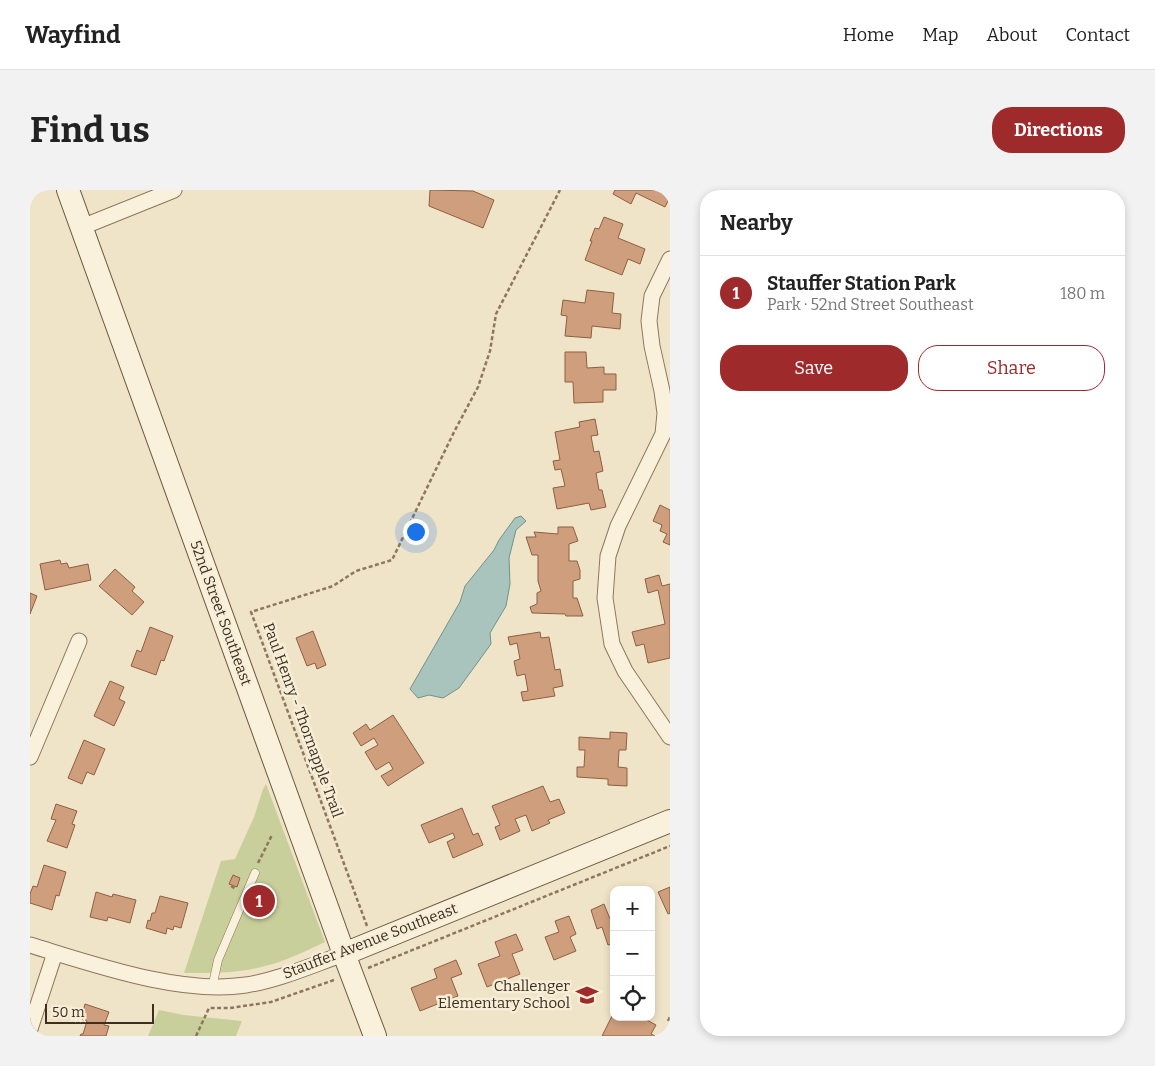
<!DOCTYPE html>
<meta charset="utf-8">
<style>
body{margin:0;font-family:Bitter,serif;background:#f2f2f2;color:#222}
.controls{position:absolute;right:15px;bottom:15px;display:grid;overflow:hidden;border-radius:10px;box-shadow:0 2px 8px #0003}
.controls button{width:45px;height:45px;display:grid;place-items:center;padding:0;border:0;border-bottom:1px solid #e0e0e0;background:#fff;color:#222;font:25px sans-serif}
.scale{position:absolute;left:15px;bottom:12px;width:109px;box-sizing:border-box;padding-left:5px;border:2px solid #3d2e20;border-top:0;font-size:14px;line-height:18px;white-space:nowrap;color:#3d2e20;-webkit-text-stroke:4px #f7eed8;paint-order:stroke}
.you{position:absolute;left:385px;top:341px;width:18px;height:18px;margin:-12px;border:4px solid #fff;border-radius:50%;background:#1a73e8;box-shadow:0 0 0 8px #1a73e833}
.badge{display:grid;place-items:center;width:32px;height:32px;border-radius:50%;background:#9e2a2b;color:#fff;font-size:16px;font-weight:700}
.pin{position:absolute;translate:-50% -50%;border:2px solid #fff;box-shadow:0 1px 5px #0006}
.list{margin:0;padding:0;list-style:none}
h2{display:flex;justify-content:space-between;align-items:center;height:65px;margin:0;padding:0 20px;font-size:21px}
h2 small{font-size:16px;font-weight:400;color:#767676}
.list li{display:grid;grid-template-columns:32px 1fr auto;gap:15px;align-items:center;box-sizing:border-box;height:75px;padding:0 20px;border-top:1px solid #e0e0e0}
.list b{display:block;font-size:19px;white-space:nowrap}
.list p{margin:0;font-size:16px;white-space:nowrap;color:#767676}
.list em{font-size:16px;font-style:normal;color:#767676}
.actions{display:flex;gap:10px;padding:15px 20px}
.actions a{flex:1;padding:11px 0;border:1px solid #9e2a2b;border-radius:20px;text-align:center;font-size:18px;color:#9e2a2b}
.actions .main{background:#9e2a2b;color:#fff}
.icon{flex:none;width:28px;height:28px;fill:none;stroke:currentColor;stroke-width:2;stroke-linecap:round;stroke-linejoin:round}
.map{position:relative;flex:none;width:640px;height:846px;overflow:hidden;border-radius:20px}
header{display:flex;align-items:center;gap:30px;box-sizing:border-box;height:70px;padding:0 25px;background:#fff;border-bottom:1px solid #e0e0e0}
header strong{font-size:24px}
nav{display:flex;gap:28px;margin-inline-start:auto;font-size:18px}
.intro{display:flex;align-items:center;justify-content:space-between;box-sizing:border-box;height:120px;padding:0 30px}
h1{margin:0;font-size:35px}
.button{padding:12px 22px;border-radius:20px;background:#9e2a2b;color:#fff;font-size:18px;font-weight:700}
main{display:flex;gap:30px;padding:0 30px}
aside{flex:1;background:#fff;border-radius:20px;box-shadow:0 2px 8px #0003}
.map>svg:first-child{display:block}
.green{fill:#c9cf9b}
.water{fill:#a9c4bc;stroke:#6f938a}
.building{fill:#cf9f7d;stroke:#8d5f41}
.lines{fill:none;stroke-linecap:round;stroke-linejoin:round}
.lane-casing{stroke:#8d765c;stroke-width:9}
.street-casing{stroke:#8d765c;stroke-width:17}
.secondary-casing{stroke:#6f573f;stroke-width:24}
.path{stroke:#8d765c;stroke-width:2.5;stroke-dasharray:4 2.5;stroke-linecap:butt}
.lane{stroke:#faf1dc;stroke-width:8}
.street{stroke:#faf1dc;stroke-width:15}
.secondary{stroke:#faf1dc;stroke-width:22}
.labels{text-anchor:middle;stroke-width:5;stroke-linejoin:round;paint-order:stroke}
.street-label{font-size:15px;fill:#3d2e20;stroke:#f7eed8}
.poi-label{font-size:15px;fill:#3d2e20;stroke:#f7eed8;text-anchor:end}
</style>
<header>
<strong>Wayfind</strong>
<nav><a>Home</a><a>Map</a><a>About</a><a>Contact</a></nav>
</header>
<div class="intro"><h1>Find us</h1><a class="button">Directions</a></div>
<main>
<div class="map">
<svg width="640" height="846" viewBox="0 0 640 846">
<rect width="100%" height="100%" fill="#f0e4c8"/>
<path class="green" d="M236 594 295 752C276 761 256 771 235 776 208 784 181 783 154 783L191 671 205 669 224 627 233 599Z
M129 820 154 825 212 831 206 846H118Z"/>
<path class="water" d="M491 326 496 331 486 340 479 368 480 394 476 416 460 443 461 454 429 498 413 508 399 505 388 508 380 499 430 412 435 396 464 360 469 350 485 328Z"/>
<path class="building" d="M400 0 443 1 464 10 453 38 399 16Z
M585 0H638L640 1V7L635 17 606 3 601 14 583 4Z
M574 27 593 34 588 48 615 59 610 74 598 69 592 85 555 70 562 51H560L565 38 569 39Z
M557 100 584 103 582 123 591 124 590 139 562 136 561 148 535 146 537 126 531 125 533 110 555 113Z
M535 162H556L557 178 574 177V184H586V200H573V212L544 213 543 192H535Z
M565 229 568 245 561 246 564 262 569 261 573 281 566 283 569 300H572L576 317 561 320 559 313 527 319 523 298 535 296 531 279 525 280 523 271 530 270 525 242 550 237 549 232Z
M630 315 640 320V355L633 352 637 344 630 341 632 335 623 331Z
M528 337H543L548 351 539 354V371H547L550 380V389L543 391V408H547L553 426H536L535 424 502 423 500 417 507 414V403L511 401 508 391V365H502L496 347H506L504 342 528 344Z
M30 370 31 374 37 373 39 378 58 374 61 390 15 400 10 374Z
M85 379 105 397 102 401 114 412 102 425 69 396Z
M629 385 632 396 640 394V468L618 473 614 454 606 456 602 442 635 434 628 400 618 403 615 389Z
M0 403 7 406 0 424Z
M120 437 143 446 134 471 131 470 126 485 101 476 107 460 111 462Z
M283 441 296 475 287 479 285 473 277 476 266 448Z
M510 442 511 448 519 447 525 480 530 479 533 496 523 498 525 506 493 511 491 502 498 501 495 484 487 486 484 471 490 469 487 453 480 455 478 447Z
M80 491 94 497 89 509 95 512 84 536 64 526Z
M363 525 394 573 358 596 351 586 363 579 359 572 346 580 335 562 348 555 344 548 331 556 323 543 336 534 340 540Z
M580 542 597 543 596 560H589L588 577 597 578V596L578 595V589L547 587V577H554L555 560H549V547L580 549Z
M54 550 75 559 64 585 57 582 52 594 38 588Z
M513 596 520 612 529 609 535 623 518 630 520 633 502 641 496 625 485 629 490 641 470 650 465 637 470 635 462 616Z
M26 614 47 621 42 634 45 635 37 658 17 651 26 630 21 629Z
M432 618 443 645 448 643 453 655 423 668 417 652 425 648 423 643 399 653 391 635Z
M14 675 36 682 29 706 26 705 22 720 0 713V704L3 696 7 697Z
M203 685 210 688 207 697 199 694Z
M640 697V723L638 724 628 702Z
M66 702 82 707 83 704 106 710 100 733 78 727 77 731 60 727Z
M130 706 158 713 151 738 144 736 143 740 137 738 136 744 116 738 118 730 120 731 122 723H125Z
M574 714 580 729 584 727V753L578 755 572 737 567 739 561 720Z
M539 726 546 744 540 747 546 761 524 770 515 747 529 742 525 731Z
M486 744 493 760 482 764 490 784 457 797 448 774 470 766 465 752Z
M426 770 432 784 421 788 428 806 390 821 381 798 407 788 404 779Z
M55 814 79 822 74 835 79 836 76 846H50L51 844H53L57 831 51 829Z
M584 822V827H611L626 835 621 844 625 846H572Z"/>
<g class="lines">
<g class="lane-casing">
<path id="lane" d="M182 798 188 770 225 683"/>
</g>
<g class="street-casing">
<path id="street" d="M52 37 144 0
M640 69 622 106 619 131 622 156 632 201 635 223 633 244 588 336 578 366 575 408 582 454 595 481 640 547
M0 567 49 451
M0 755C63 774 150 805 216 795 249 790 282 775 314 764
M0 839 25 763"/>
</g>
<g class="secondary-casing">
<path id="secondary" d="M38 0 314 764 345 846
M314 764 640 631"/>
</g>
<path class="path" d="M228 673 242 645
M201 696 206 699
M337 736 221 422 303 396 326 381 362 370 424 242 448 197 460 161 466 124 530 0
M338 778 640 656
M638 831 640 827
M166 846 179 818H200L241 812 304 790"/>
<use href="#lane" class="lane"/>
<use href="#street" class="street"/>
<use href="#secondary" class="secondary"/>
</g>
<defs>
<g id="school-bare" transform="scale(1.725)"><path d="M0-5L7-2L0 1L-7-2ZM-4 1L0 2.5L4 1V4Q0 6-4 4Z" fill="#9e2a2b" stroke="#f7eed8" stroke-width="2.5" paint-order="stroke"/></g>
</defs>
<g fill-rule="evenodd">
<use href="#school-bare" x="557" y="805"/>
</g>
<g class="labels">
<g class="street-label">
<text transform="translate(191 423) rotate(70)" y="5">52nd Street Southeast</text>
<text transform="translate(273 530) rotate(70)" y="5">Paul Henry - Thornapple Trail</text>
<text transform="translate(340 751) rotate(-21)" y="5">Stauffer Avenue Southeast</text>
</g>
<g class="poi-label">
<text x="540" y="801">Challenger<tspan x="540" dy="17">Elementary School</tspan></text>
</g>
</g>
</svg>
<div class="controls">
<button>+</button>
<button>−</button>
<button><svg class="icon" aria-label="locate" viewBox="0 0 24 24"><circle cx="12" cy="12" r="6"/><path d="M12 2v4M12 18v4M2 12h4M18 12h4"/></svg></button>
</div>
<div class="scale">50 m</div>
<div class="you"></div>
<div class="pin badge" style="left:229px;top:711px">1</div>
</div>
<aside>
<h2>Nearby<small></small></h2>
<ul class="list">
<li><span class="badge">1</span><div><b>Stauffer Station Park</b><p>Park · 52nd Street Southeast</p></div><em>180 m</em></li>
</ul>
<div class="actions"><a class="main">Save</a><a>Share</a></div>
</aside>
</main>
